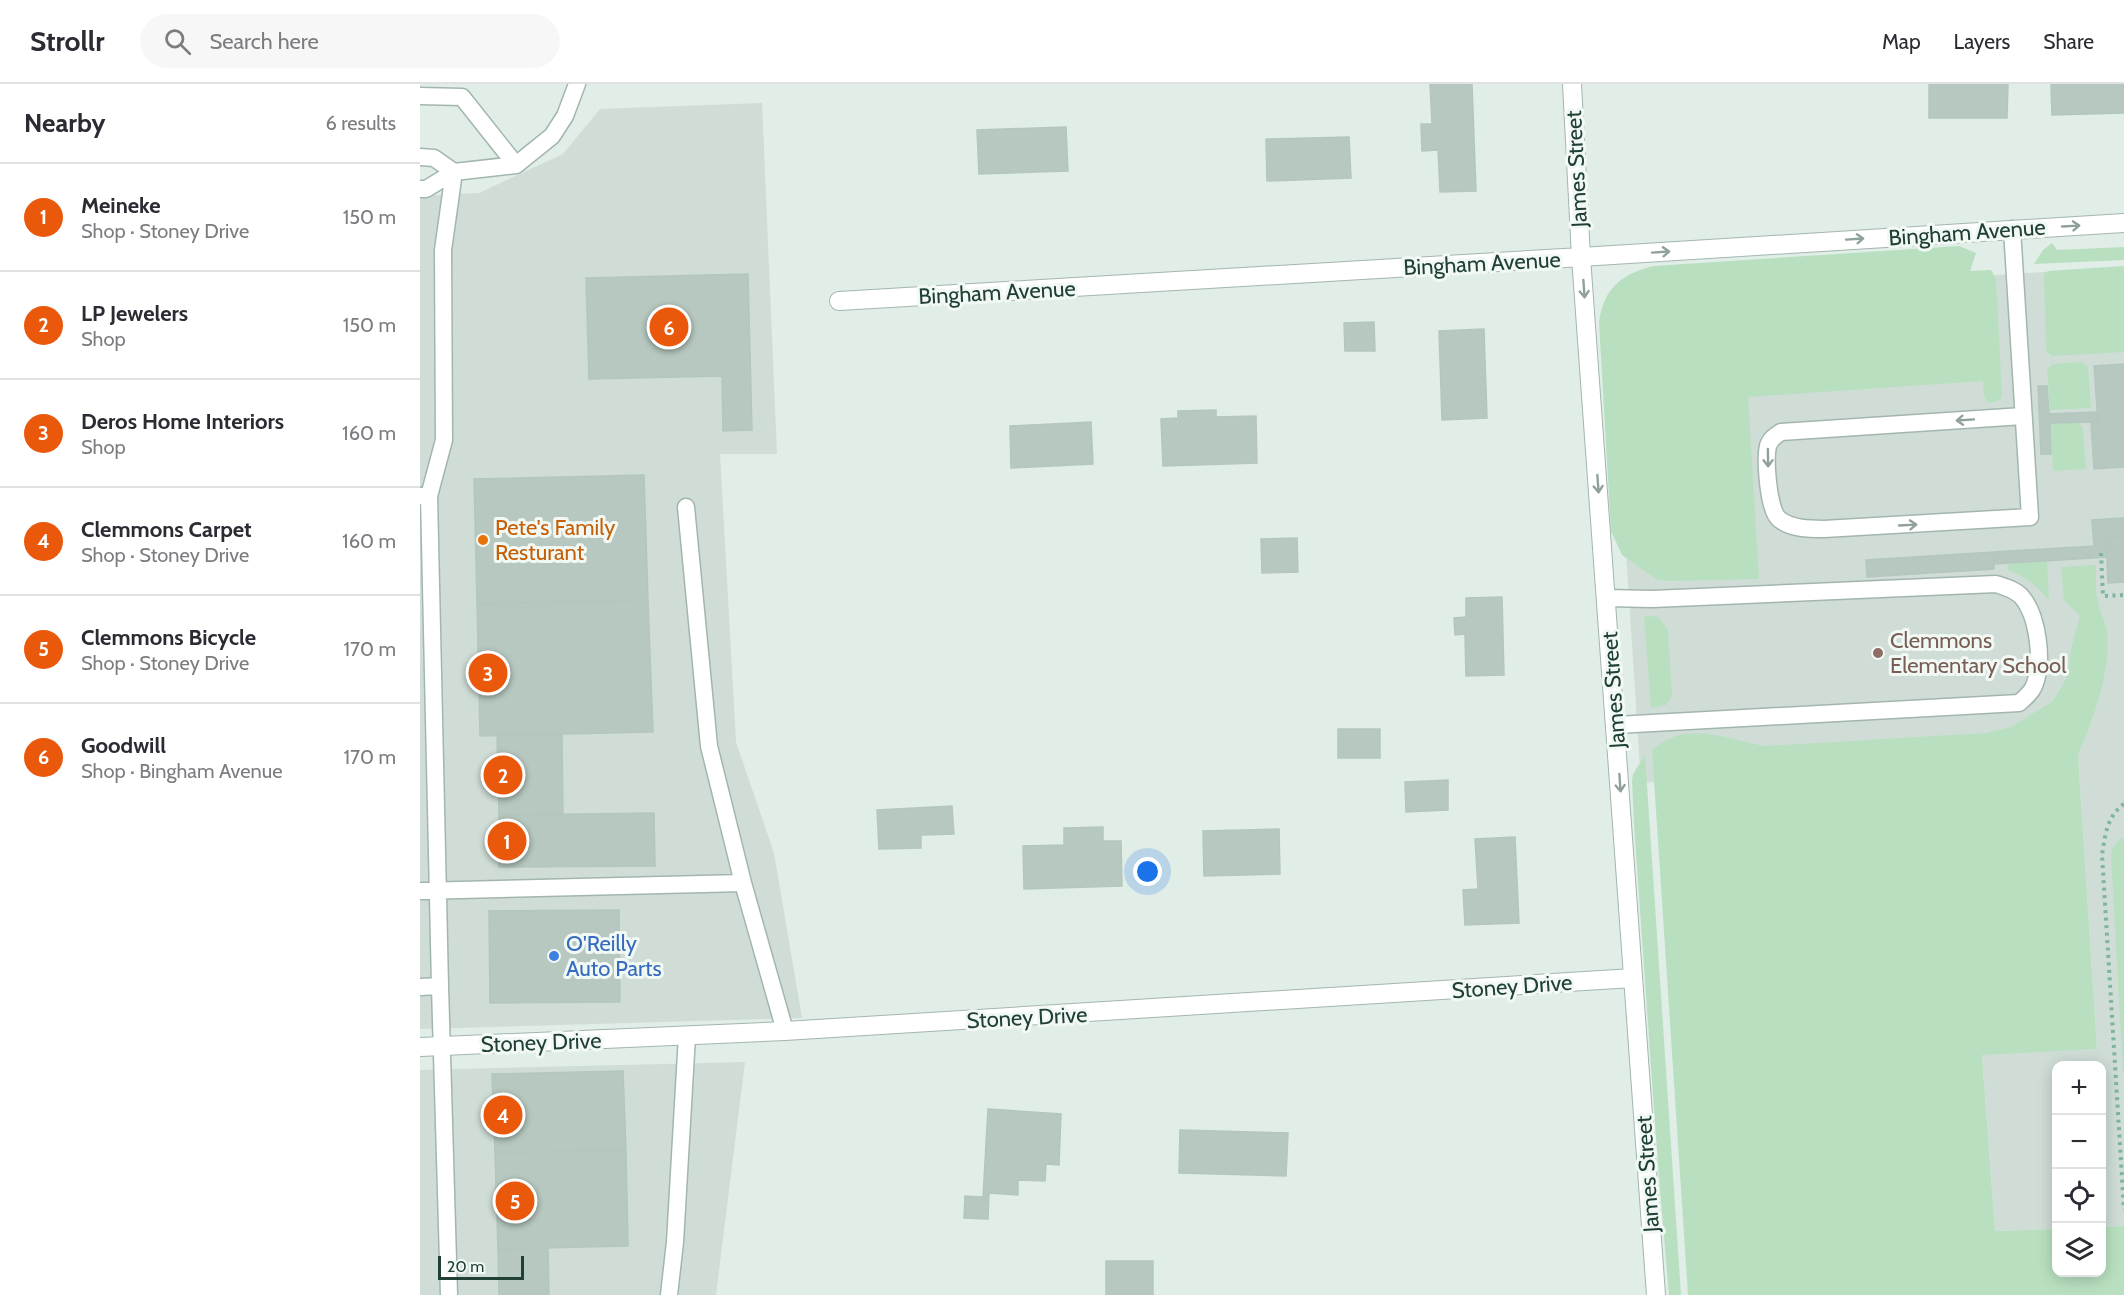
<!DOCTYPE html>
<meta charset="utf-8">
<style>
body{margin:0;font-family:Cabin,sans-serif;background:#f7f7f7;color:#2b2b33}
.controls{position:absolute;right:18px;bottom:18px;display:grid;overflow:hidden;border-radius:12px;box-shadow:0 3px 15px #0003}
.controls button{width:54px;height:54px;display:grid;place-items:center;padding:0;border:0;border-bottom:2px solid #e1e1e2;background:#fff;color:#2b2b33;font:30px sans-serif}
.scale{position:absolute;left:18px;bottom:15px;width:86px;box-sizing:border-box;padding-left:6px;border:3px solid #204035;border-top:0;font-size:16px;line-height:21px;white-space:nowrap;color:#204035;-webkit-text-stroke:4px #f2f9f5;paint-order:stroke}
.you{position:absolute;left:728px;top:788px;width:21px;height:21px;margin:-15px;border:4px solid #fff;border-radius:50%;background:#1a73e8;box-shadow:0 0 0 9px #1a73e833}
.badge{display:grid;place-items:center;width:39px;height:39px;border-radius:50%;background:#ea580c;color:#fff;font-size:20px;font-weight:700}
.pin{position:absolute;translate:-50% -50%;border:3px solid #fff;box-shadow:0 2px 6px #0006}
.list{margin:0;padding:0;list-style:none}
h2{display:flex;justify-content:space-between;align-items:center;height:78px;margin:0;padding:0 24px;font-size:26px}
h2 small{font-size:20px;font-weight:400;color:#7c7c81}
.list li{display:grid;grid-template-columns:39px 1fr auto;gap:18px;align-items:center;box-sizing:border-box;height:108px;padding:0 24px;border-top:2px solid #e1e1e2}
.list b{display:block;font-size:22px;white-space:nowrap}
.list p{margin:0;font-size:20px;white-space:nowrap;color:#7c7c81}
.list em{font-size:20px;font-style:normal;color:#7c7c81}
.icon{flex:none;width:33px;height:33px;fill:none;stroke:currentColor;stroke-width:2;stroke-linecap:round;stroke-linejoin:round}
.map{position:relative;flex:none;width:1704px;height:1211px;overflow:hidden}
header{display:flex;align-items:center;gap:36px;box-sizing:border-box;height:84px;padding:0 30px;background:#fff;border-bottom:2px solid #e1e1e2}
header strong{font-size:28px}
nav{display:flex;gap:33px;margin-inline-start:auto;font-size:21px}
.search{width:420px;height:54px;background:#f7f7f7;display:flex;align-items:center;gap:15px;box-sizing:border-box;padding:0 21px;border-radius:33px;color:#7c7c81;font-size:22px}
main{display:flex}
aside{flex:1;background:#fff}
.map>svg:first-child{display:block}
.built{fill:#cfddd6}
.green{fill:#b8e0c0}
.building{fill:#b6c8c0;stroke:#b3c7bd;stroke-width:1.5}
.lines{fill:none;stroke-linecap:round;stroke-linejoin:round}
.service-casing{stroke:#a3b6ae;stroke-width:19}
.minor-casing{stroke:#a3b6ae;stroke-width:20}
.path{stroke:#7fb49f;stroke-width:4;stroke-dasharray:3 4.5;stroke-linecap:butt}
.service{stroke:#fff;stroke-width:16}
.minor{stroke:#fff;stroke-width:18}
.oneway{stroke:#90a09a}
.food-dot{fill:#e8710a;stroke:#f2f9f5;stroke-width:2}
.education-dot{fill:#8d6e63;stroke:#f2f9f5;stroke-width:2}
.shop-dot{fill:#3f7fe0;stroke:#f2f9f5;stroke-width:2}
.labels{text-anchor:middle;stroke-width:6;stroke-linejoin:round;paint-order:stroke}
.street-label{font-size:22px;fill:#204035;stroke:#f2f9f5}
.food-label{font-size:22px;fill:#c56008;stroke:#f2f9f5;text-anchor:start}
.education-label{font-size:22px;fill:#785e54;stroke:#f2f9f5;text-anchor:start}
.shop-label{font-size:22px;fill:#366cbe;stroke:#f2f9f5;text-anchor:start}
</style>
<header>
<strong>Strollr</strong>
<div class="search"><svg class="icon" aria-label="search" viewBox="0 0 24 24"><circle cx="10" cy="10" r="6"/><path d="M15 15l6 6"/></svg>Search here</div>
<nav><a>Map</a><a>Layers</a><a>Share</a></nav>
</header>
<main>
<aside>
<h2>Nearby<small>6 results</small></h2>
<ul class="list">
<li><span class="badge">1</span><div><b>Meineke</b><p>Shop · Stoney Drive</p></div><em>150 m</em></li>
<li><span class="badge">2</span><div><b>LP Jewelers</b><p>Shop</p></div><em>150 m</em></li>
<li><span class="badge">3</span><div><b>Deros Home Interiors</b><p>Shop</p></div><em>160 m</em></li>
<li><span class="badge">4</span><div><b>Clemmons Carpet</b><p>Shop · Stoney Drive</p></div><em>160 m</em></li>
<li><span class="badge">5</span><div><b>Clemmons Bicycle</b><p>Shop · Stoney Drive</p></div><em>170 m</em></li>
<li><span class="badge">6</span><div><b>Goodwill</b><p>Shop · Bingham Avenue</p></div><em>170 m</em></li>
</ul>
</aside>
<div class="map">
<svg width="1704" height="1211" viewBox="0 0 1704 1211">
<rect width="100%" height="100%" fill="#e1ede7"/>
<path class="built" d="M342 19 357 370H300L316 658 354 769 382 934 0 945V112L59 109 143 70 180 25Z
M1704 183V1142L1682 1143V982H1636V1145L1575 1147 1562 970 1677 965 1658 671 1221 699 1206 467 1309 301 1561 192Z
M325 978 296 1211H0V986Z"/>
<path class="green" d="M1632 159 1637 166 1704 163V176L1614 180 1623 166Z
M1539 162 1556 169 1550 187 1571 186 1576 195 1582 311 1580 316 1569 319C1562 313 1564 305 1563 297L1328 313 1339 495 1249 497 1236 495 1202 471 1191 447 1179 238C1184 204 1201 190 1234 182Z
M1704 182V268L1632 272 1626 267 1624 190 1628 187Z
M1662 278 1668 283 1671 324 1630 326 1627 285 1633 280Z
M1658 338 1663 344 1666 385 1633 387 1631 339Z
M1627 477 1629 516C1616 501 1606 493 1588 486V480Z
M1676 481C1676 493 1675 507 1678 518 1680 529 1686 538 1687 549 1691 588 1673 636 1658 671L1677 965 1562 971 1575 1147 1636 1145V1188H1682V1143L1704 1142V1211H1268L1232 666C1266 635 1306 655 1344 662L1566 649 1591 643 1633 617 1646 595 1652 561 1660 532 1644 516 1641 483Z
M1229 532 1239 533 1248 546 1252 612 1246 621 1231 624 1224 533Z
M1225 671 1261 1211H1249L1238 1082 1214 740 1212 697 1213 690Z
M1704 753V988H1703L1691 771C1692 764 1696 756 1704 753Z"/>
<path class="building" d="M1010 0H1052L1056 107 1020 108 1018 66 1002 67 1001 40H1012Z
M1509 0H1588L1587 34H1509Z
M1631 0H1704V29L1632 31Z
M646 43 648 87 559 90 557 46Z
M929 53 931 94 847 97 846 55Z
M328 190 332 346 303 347 302 292 169 295 166 194Z
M954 238 955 267H925L924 239Z
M1064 245 1067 334 1022 336 1019 247Z
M1704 280V383L1674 385 1671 338H1678L1674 282Z
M1618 302H1627L1629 330 1677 328 1678 338 1630 339 1631 370H1621Z
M796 326V333L836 332 837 379 743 382 741 335 758 334V327Z
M671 338 673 380 591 384 590 342Z
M224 391 228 516 57 520 54 395Z
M1704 434V452L1686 453 1687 473 1574 480V468L1674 462 1672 436Z
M1704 452V498L1688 499 1686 453Z
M877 454 878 488 842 489 841 455Z
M1574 468V485L1447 493 1446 476Z
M1082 513 1084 591 1046 592 1045 550 1035 551 1034 534 1046 533V514Z
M228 516 233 648 60 652 57 520Z
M918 645H960V674H918Z
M142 650 143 731H79L77 651Z
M1028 696V726L986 728 985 698Z
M532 722 534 750 501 751V764L459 765 457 726Z
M234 729 235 782 79 783V731Z
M683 743V757H701L702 802 604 805 603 762 644 761V744Z
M859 745 860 790 784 792 783 747Z
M1095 753 1099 839 1045 841 1043 806 1058 805 1055 755Z
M199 826 200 918 70 919 69 827Z
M203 987 206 1066 75 1069 72 990Z
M568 1025 641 1030 639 1081 626 1080 625 1097 598 1096V1111L569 1109 568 1135 544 1134 545 1112 563 1113Z
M760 1046 868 1049 866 1092 759 1089Z
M206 1066 208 1162 78 1165 75 1069Z
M128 1164 129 1211H79L78 1165Z
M686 1177H733V1211H686Z"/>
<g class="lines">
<g class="service-casing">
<path id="service" d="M0 12 42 13 96 81
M0 73 14 74 34 88
M0 105H6L34 88 96 81 132 52 145 32 157 0
M1592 145 1610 433 1404 445C1390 445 1371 445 1359 435 1348 426 1345 375 1348 362 1350 355 1355 352 1361 348L1603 332
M0 412H9L20 902 0 903
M9 412 24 356 23 166 34 88
M266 423 289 662 323 799
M1186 514 1232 515 1576 500C1585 503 1594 505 1601 512 1618 531 1624 578 1614 602 1611 609 1605 614 1599 619L1196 641
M0 807 323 799 365 947
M20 902 29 1211
M249 1211 255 1158 267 952"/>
</g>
<g class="minor-casing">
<path id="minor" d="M1152 0 1161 173 1236 1211
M419 217 1161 173 1704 139
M0 963 365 947 1213 894"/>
</g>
<path class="path" d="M1681 469 1683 512 1704 511
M1704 720C1687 732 1685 751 1682 771L1704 1126"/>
<use href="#service" class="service"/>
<use href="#minor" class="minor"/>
</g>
<defs><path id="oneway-shaft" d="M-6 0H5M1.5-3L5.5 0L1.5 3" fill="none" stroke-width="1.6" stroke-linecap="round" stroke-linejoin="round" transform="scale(1.5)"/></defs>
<g class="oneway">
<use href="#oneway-shaft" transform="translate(1651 142) rotate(-3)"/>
<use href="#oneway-shaft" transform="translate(1435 155) rotate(-4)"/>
<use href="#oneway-shaft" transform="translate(1241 168) rotate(-4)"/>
<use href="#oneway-shaft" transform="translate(1164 205) rotate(86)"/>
<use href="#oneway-shaft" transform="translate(1545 336) rotate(176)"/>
<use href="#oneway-shaft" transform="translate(1348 374) rotate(89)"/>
<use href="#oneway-shaft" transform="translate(1178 400) rotate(86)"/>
<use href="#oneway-shaft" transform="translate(1488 441) rotate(-3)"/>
<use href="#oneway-shaft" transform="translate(1200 699) rotate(86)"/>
</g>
<circle class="food-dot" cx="63" cy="456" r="6"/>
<circle class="education-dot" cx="1458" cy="569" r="6"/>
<circle class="shop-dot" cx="134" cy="872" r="6"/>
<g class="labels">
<g class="street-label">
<text transform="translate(1156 85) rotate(-93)" y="8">James Street</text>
<text transform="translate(1547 148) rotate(-4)" y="8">Bingham Avenue</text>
<text transform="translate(1062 179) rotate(-3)" y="8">Bingham Avenue</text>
<text transform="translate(577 208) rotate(-3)" y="8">Bingham Avenue</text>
<text transform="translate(1193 606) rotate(-94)" y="8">James Street</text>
<text transform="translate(1092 902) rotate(-4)" y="8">Stoney Drive</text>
<text transform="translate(607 933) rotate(-3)" y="8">Stoney Drive</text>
<text transform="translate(121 958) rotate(-2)" y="8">Stoney Drive</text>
<text transform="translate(1227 1090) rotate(-94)" y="8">James Street</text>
</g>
<g class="food-label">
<text x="75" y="451">Pete's Family<tspan x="75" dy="25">Resturant</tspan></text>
</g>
<g class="education-label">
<text x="1470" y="564">Clemmons<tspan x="1470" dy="25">Elementary School</tspan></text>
</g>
<g class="shop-label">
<text x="146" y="867">O'Reilly<tspan x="146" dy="25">Auto Parts</tspan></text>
</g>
</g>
</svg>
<div class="controls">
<button>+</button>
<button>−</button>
<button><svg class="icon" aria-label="locate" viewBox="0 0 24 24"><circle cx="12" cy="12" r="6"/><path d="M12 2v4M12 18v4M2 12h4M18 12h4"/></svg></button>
<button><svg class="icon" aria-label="layers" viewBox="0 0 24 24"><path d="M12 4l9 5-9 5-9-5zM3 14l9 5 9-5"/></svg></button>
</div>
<div class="scale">20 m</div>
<div class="you"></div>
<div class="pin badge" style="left:87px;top:757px">1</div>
<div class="pin badge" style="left:83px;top:691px">2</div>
<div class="pin badge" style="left:68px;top:589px">3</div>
<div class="pin badge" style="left:83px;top:1031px">4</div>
<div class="pin badge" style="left:95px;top:1117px">5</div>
<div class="pin badge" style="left:249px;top:243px">6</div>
</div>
</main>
